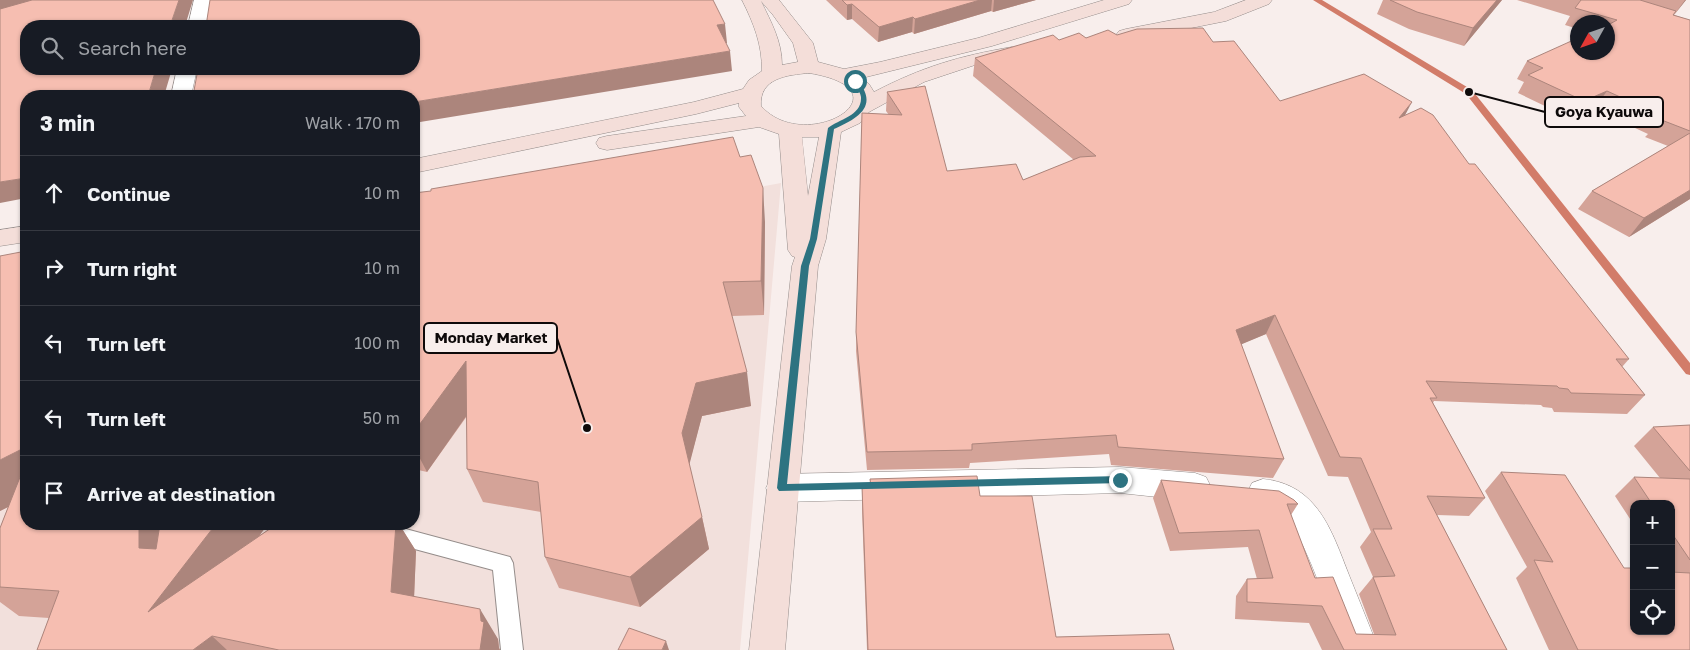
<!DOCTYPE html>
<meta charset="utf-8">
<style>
body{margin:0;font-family:"Golos Text",sans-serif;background:#20242c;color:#f1f3f6}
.controls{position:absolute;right:15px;bottom:15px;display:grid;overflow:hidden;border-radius:10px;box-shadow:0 1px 4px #0004}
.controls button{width:45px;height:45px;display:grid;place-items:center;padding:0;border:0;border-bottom:1px solid #363941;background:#171b24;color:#f1f3f6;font:25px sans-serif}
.compass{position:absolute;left:1570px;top:15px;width:45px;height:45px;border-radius:50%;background:#171b24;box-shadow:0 1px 4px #0004;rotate:230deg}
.stop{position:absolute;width:15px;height:15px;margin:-11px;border:4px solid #2d7381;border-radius:50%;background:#fff}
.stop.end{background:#2d7381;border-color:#fff;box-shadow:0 1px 5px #0008}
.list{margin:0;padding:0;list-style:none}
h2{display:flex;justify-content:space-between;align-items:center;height:65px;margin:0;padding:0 20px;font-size:21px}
h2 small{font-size:16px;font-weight:400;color:#9ea1a6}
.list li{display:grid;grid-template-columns:32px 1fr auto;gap:15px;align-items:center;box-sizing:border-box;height:75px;padding:0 20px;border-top:1px solid #363941}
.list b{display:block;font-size:19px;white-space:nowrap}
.list em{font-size:16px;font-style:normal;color:#9ea1a6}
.icon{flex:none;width:28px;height:28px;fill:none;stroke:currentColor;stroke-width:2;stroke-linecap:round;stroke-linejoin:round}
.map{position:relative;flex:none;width:1690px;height:650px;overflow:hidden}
.search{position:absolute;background:#171b24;box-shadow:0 1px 4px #0004;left:20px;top:20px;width:400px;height:55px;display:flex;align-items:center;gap:12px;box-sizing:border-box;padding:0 18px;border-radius:20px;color:#9ea1a6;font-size:19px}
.panel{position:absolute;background:#171b24;box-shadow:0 1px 4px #0004;left:20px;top:90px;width:400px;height:440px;border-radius:20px}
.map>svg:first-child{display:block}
.built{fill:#f2e0dc}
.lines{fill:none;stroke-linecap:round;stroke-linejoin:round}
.stream{fill:#d27c69;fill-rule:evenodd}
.service-casing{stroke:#948c8a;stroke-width:2}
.minor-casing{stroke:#948c8a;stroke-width:1}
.secondary-casing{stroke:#948c8a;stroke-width:1}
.service{fill:#fff;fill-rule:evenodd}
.minor{fill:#fff;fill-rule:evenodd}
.secondary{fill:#f4ded9;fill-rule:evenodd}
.wall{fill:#d4a398}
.shaded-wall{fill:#ac857c}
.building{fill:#f6beb1;stroke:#ac857c}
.route{fill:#2d7381}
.leader{fill:none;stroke:#0e0a0a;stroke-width:2}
.callout-dot{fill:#0e0a0a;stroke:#f8eeec;stroke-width:2}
.callout{fill:#f8eeec;stroke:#0e0a0a;stroke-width:2}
.callout-label{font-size:15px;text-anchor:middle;font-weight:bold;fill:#0e0a0a}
</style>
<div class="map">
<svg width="1690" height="650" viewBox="0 0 1690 650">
<rect width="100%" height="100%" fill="#f8eeec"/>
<path class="built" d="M781 183 740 650H0V332L26 524H414V253Z"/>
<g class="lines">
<path class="stream" d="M1313 0H1322L1472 90 1690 363V375L1686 374 1466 94Z"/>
<g class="service-casing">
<path id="service" d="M345 524H387L510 557 513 563 523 650H501L493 570 355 533 348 530Z"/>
</g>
<g class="minor-casing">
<path id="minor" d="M194 0H212L206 26H188Z
M177 69H197L191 96H171Z
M1120 467 1195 473 1206 477 1211 487 1206 497 1195 501 1120 493 782 502 771 498 766 488 771 478 782 474Z
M1263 479C1318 484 1332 532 1349 575 1359 600 1369 625 1379 650H1343C1331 620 1306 534 1283 516 1273 508 1263 507 1252 503L1247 493 1252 483Z"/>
</g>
<g class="secondary-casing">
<path id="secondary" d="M742 0H779L813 43 818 62 844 69 880 62 978 38 1104 0H1132L1129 4 992 46 862 78 869 84 874 92C922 67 959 56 1012 47L1019 49 1022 53 1019 57 975 65 924 82 869 112 860 123 841 132 826 239 818 266 785 650H749L792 266 795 257 792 256 788 250 779 134 759 127 607 150 599 148 596 143 599 138 607 136 746 116 739 107V103L696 114 414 173V159L694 102 743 89 749 80 762 71C762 44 754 24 742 0ZM761 1 773 15 793 43 798 62 782 65C782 41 771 22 761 1ZM809 73C914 90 806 157 761 106 759 78 787 75 809 73ZM802 137H819L808 196Z
M1246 0H1272L1269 4 1226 21 1126 41 1119 39 1116 35 1119 31 1126 29 1214 12Z
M26 226V242L0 246V230Z"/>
</g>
<use href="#service" class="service"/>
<use href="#minor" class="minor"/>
<use href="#secondary" class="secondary"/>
</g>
<path class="wall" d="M826 0H1036L993 12 991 11 914 34 912 32 878 42 852 19 847 20Z
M1383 0H1502L1464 46 1409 29 1377 14Z
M1517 0H1686L1674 15 1690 20V199L1629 237 1578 209 1592 191 1668 146 1645 137 1648 134 1594 109 1572 119 1518 93 1524 82 1517 79 1527 61 1608 52V22H1578V29L1565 25 1570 16Z
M1117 35 1213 42 1280 101 1405 115 1469 164 1629 359 1622 367 1645 395 1627 414 1554 412 1552 408 1543 407 1541 405 1434 401 1433 403 1485 498 1469 516 1437 515 1507 650H1322L1309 623 1235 619 1236 596 1247 579H1257L1248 547 1170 551 1153 498 1161 480 1298 504 1291 515 1315 578 1356 634H1374L1359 594 1373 577 1360 547 1371 532 1348 477 1328 476 1266 334 1241 344 1284 459 1273 478 1111 465 1109 454 970 463 969 468 867 470 856 351 862 113 889 115 886 111 887 92 947 171 1023 180 1074 160 973 76 975 58 1059 40Z
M414 193 765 222 764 315 732 316 751 406 702 416 689 464 702 517 709 549 640 607 559 588 545 557 541 512 483 502 467 469V416L427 472 414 469Z
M26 251V524L260 535 277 524H399L416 551 414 597 498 639 499 648 500 650H37L49 618 19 616 0 602V528L8 507 0 511Z
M1690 425V650H1549L1516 578 1527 567 1485 491 1501 472 1624 568 1671 631V504H1634V525L1615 496 1634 477 1660 478 1634 446 1653 427Z
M870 479 980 496 1056 637 1174 650H867L862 510V487H870Z"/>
<path class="shaded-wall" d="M0 0H50L0 14Z
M179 0H193L185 26H170Z
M980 0H992L991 11 914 34 915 19Z
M994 0H1036L993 12Z
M1497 0H1502L1464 46 1473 28Z
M1685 0H1686L1674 15Z
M852 4V19L847 20V5Z
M913 17 912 32 878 42 879 27Z
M725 24 727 43 719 44 717 25Z
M730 51 732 71 414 123V102Z
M156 69H172L164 96H148Z
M1607 91 1594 109 1572 119 1584 101Z
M1412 102 1402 121 1399 118Z
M26 178V198L0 203V182Z
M763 188 765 222 764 315 761 281Z
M1690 190V199L1629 237 1644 218Z
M1275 315 1266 334 1228 350 1236 330Z
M466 361 481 395 427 472 414 447V432Z
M747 372 751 406 702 416 689 466 682 433 696 383Z
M26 447V498L0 511V460Z
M702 517 709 549 640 607 630 577Z
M139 524H170L172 579 139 548Z
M216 524H268L182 642 148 612Z
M396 524H399L416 551 413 623 391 592Z
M480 609 498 639 499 648 500 650H480L481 621Z
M212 636 227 650H193Z
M666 641 669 650H662Z"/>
<path class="building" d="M32 0H179L170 26H26V69H156L148 96H26V178L0 182V9Z
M210 0H713L725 24 717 25 730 51 414 102V96H193L198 69H414V26H206Z
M842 0H980L915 19 913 17 879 27 852 4 847 5Z
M1390 0H1497L1473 28 1417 12Z
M1581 0H1640L1676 11 1673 15 1690 20V131L1659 119 1662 116 1607 91 1584 101 1528 75 1543 68 1527 61 1578 38V52H1608V25L1617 20 1575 8Z
M1203 28 1213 42 1234 41 1280 101 1364 74 1412 102 1399 118 1421 108 1433 115 1469 164H1475L1629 359H1616L1645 395 1571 393 1568 389 1559 388 1557 386 1426 381 1437 398H1430L1485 498 1427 496 1507 650H1344L1322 606 1247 602V579L1273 578 1259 530 1179 533 1161 480 1279 491 1294 500 1298 504H1287L1315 578 1333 577 1356 634 1396 635 1373 577 1395 576 1373 529H1392L1361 458 1340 457 1275 315 1236 330 1284 459 1118 447 1116 435 972 444V450L867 452 856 332 862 113 902 115 887 92 925 86 947 171 1016 164 1023 180 1080 157 1096 156 975 58 1053 35 1059 40 1079 33 1086 38 1108 30 1117 35 1137 29Z
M1690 133V190L1644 218 1592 191Z
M733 137 740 157 751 155 763 188 761 281 723 282 747 372 696 383 682 433 702 517 630 577 545 557 538 482 467 469 466 361 414 432V193L431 191V189Z
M26 251V447L0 460V256Z
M1690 425V471L1653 427Z
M26 462V524H139V548L156 549 160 524H216L148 612 277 524H396L391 592 480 609 481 621 484 622 480 650H279L212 636 193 650H37L59 591 0 587V528Z
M1501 472 1565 475 1624 568H1634V631H1671V572L1690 573V650H1578L1534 560 1553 562Z
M977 476 980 496H1032L1056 637 1169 634 1174 650H868L862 487H871L870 479Z
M1634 477 1690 479V560L1671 532V504H1652Z
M629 628 666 641 662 650H618Z"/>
<path class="route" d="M853 80H857C880 106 857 119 834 129L817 239 809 266 787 484 1120 476 1125 480 1123 483 779 491 777 488 801 266 810 239 828 128C839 119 862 116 861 97 860 90 854 85 853 80Z"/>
<path class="leader" d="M1469 92L1545 112M587 428L557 338"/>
<g class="callout-dot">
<circle cx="1469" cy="92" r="5"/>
<circle cx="587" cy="428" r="5"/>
</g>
<g class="callout">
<rect x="1545" y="97" width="118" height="30" rx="5"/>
<rect x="424" y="323" width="133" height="30" rx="5"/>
</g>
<g class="callout-label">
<text x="1604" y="117">Goya Kyauwa</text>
<text x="491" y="343">Monday Market</text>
</g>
</svg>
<div class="controls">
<button>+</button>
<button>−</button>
<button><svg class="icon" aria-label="locate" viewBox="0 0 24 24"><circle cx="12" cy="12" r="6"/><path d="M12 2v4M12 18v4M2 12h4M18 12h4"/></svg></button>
</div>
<svg class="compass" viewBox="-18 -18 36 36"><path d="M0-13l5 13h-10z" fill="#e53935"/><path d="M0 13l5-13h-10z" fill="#9ea1a6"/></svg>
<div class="stop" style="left:855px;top:81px"></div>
<div class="stop end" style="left:1120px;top:480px"></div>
<div class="search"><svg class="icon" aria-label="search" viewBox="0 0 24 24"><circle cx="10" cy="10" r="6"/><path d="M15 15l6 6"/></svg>Search here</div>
<section class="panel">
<h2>3 min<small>Walk · 170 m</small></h2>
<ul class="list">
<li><svg class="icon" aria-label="ahead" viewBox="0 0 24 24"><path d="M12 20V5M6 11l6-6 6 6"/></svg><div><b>Continue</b></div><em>10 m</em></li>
<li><svg class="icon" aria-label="right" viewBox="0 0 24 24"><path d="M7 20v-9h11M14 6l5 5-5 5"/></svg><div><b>Turn right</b></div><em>10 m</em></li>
<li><svg class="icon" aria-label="left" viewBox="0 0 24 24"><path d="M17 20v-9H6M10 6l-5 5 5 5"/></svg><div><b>Turn left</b></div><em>100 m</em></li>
<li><svg class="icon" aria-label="left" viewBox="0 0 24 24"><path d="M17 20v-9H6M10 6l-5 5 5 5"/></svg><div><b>Turn left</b></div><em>50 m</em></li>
<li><svg class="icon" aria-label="arrive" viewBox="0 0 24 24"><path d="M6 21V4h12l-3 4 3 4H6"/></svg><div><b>Arrive at destination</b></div></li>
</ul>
</section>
</div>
